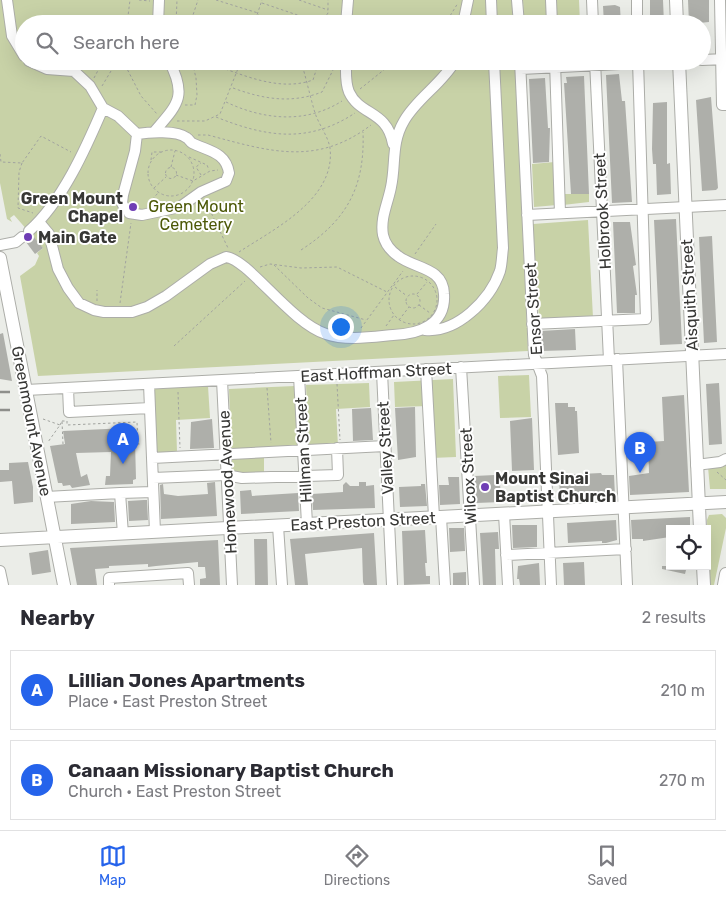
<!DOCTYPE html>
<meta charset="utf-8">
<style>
body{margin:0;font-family:Rubik,sans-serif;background:#f2f2f3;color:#2b2b33}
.controls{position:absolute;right:15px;bottom:15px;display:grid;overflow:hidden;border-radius:0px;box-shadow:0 5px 20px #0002}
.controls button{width:45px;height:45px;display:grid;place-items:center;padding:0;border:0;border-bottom:1px solid #e1e1e2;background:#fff;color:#2b2b33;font:25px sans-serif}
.you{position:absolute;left:340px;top:326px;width:18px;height:18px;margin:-12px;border:4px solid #fff;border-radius:50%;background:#1a73e8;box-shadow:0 0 0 8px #1a73e833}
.badge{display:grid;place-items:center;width:32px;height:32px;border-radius:50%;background:#2563eb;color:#fff;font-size:16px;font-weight:700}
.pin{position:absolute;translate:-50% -41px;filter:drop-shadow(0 1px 2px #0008)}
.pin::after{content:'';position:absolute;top:26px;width:18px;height:15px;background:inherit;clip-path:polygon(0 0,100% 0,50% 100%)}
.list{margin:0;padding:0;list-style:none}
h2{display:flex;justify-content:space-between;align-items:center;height:65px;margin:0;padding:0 20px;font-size:21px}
h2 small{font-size:16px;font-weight:400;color:#7c7c81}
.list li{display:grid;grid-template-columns:32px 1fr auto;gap:15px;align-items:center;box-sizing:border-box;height:80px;margin:0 10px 10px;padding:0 10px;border:1px solid #e1e1e2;border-radius:0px}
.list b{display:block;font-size:19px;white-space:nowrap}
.list p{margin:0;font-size:16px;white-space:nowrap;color:#7c7c81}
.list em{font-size:16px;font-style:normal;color:#7c7c81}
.icon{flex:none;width:28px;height:28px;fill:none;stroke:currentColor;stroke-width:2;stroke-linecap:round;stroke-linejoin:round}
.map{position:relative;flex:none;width:726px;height:585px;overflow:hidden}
.search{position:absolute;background:#fff;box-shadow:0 5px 20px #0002;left:15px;right:15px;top:15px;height:55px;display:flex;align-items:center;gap:12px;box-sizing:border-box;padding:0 18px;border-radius:28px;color:#7c7c81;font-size:19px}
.sheet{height:245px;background:#fff}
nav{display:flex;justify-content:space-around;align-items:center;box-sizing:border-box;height:70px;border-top:1px solid #e1e1e2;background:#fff;font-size:14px;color:#7c7c81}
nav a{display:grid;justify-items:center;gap:2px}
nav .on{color:#2563eb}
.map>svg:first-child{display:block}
.green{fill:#c8d2a7}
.building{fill:#aeafaa}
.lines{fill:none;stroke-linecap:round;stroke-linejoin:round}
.minor-casing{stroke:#acada8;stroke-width:12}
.major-casing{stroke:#acada8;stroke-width:14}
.path{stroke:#a1a39f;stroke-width:1;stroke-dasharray:2.5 2.5;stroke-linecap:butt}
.minor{stroke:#fff;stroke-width:10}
.major{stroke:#fff;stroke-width:12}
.rail{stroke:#8e8f8b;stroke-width:2.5;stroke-dasharray:10 5;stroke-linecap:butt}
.poi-dot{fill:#6f3eb5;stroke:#fff;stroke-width:2}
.labels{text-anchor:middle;stroke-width:4;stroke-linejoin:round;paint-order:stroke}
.poi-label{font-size:16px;font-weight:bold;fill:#373735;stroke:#fff;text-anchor:start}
.park-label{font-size:16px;fill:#4c5807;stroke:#fff}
.street-label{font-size:16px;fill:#373735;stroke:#fff}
</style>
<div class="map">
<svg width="726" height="585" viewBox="0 0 726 585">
<rect width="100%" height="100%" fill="#ebede8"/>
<path class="green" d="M0 0H512L513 24H24V61H515L528 351 38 376 20 276 35 265 39 256 37 253 43 248 14 215 10 218 12 222 7 219 0 183Z
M523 0H579L580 24H524Z
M555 162 557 205 534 207 532 164Z
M562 194H589V202L563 205Z
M588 220 593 318 539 320 533 224Z
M529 375 531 417 500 418 498 376Z
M453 379 456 457 431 458 429 406 395 407 394 382Z
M369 383 370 407 336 409 338 446 309 447 306 385Z
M208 386 210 418 176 420 177 452 154 453 153 389Z
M295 386 297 446 264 456V475L232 474 229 389Z
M726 462V489H710L708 467Z
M722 514 726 518V528L714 585H709L707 520 709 515Z"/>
<path class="building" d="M650 0H663L664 24 650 22Z
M688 0H709V22L689 24Z
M615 5 620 7 621 24H604L603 6Z
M619 74 622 101H625L632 202 612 203 606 75Z
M584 76 589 194H571L564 83H567L566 77Z
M545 78 548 128H550L549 162 533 163 529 79Z
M711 97 718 188 716 190 702 191 696 100Z
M667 102V164L670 163 671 194 657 195 656 164H653L652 149 653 103Z
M676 219 682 344 660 345 654 220Z
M613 222H630L635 258 636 265 633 266 637 295H635V313H617Z
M33 236 43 248 35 254 26 242 29 238Z
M712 236 717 342 704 343 699 237Z
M575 329 576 350 541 351 540 331Z
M3 333 12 381 0 379V334Z
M719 383 722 444 709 445 706 384Z
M684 395 689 492 630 495 629 476 649 473 648 442 664 441 662 397Z
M555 403H568V407H575V411H577L579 453 558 455Z
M415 407 416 457 398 460 395 408Z
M371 408 373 440 353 441 352 409Z
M532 418 534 470 512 471 510 421Z
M212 419 214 448 190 449 191 422Z
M128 428 129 441H135L136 479 133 480V484L105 485 106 476H110L111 452 76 453 81 477 87 474 90 485 72 488 70 485 63 486 62 483H58L50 446 65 444 63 431Z
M28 462 33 487V502L14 504 12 481 0 482V470H9V463Z
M601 473 602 475H614L615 496 560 499 559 475Z
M495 475V482H500L501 502 476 503 474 476Z
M448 477H459L460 504 440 505 439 485H449Z
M215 482 217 516 161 519 160 485 163 484 164 494 178 496 208 494 207 483Z
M346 482 350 486H359V482H366V486L374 485 375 508 313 510 312 494 343 492V485Z
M421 484H425L427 506 400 507 399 487 421 486Z
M251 490 252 496 298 493 299 511 241 514 240 491Z
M144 500H147L148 520 129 521 128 501Z
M91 501 114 502 115 522 71 524V504Z
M690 517V529H670V537L643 541V539H632L631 520Z
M616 520 617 540 606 543H602V541L568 543 567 523Z
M512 525H537V547L513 548Z
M449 528H464L465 551 450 552Z
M425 530 427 563H425L426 576H430V584L404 585 402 531Z
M498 532 499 549H495L496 585H483L480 533Z
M374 533 377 585H364L363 582 362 548 305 554 308 585H295L290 539Z
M254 539H267L268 585H255Z
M218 540 220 585H200V579L206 578 205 567H198V562L156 566 148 567V564L109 566V568L95 569 97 585H77L70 548Z
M48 550 51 572 32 575 29 553Z
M584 562 585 585H564L563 563Z
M539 563 540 585H520L519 579H517L518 566Z
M662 566H687L685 574 662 569Z
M466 572V585H453V573Z"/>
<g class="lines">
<g class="minor-casing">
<path id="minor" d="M7 0 12 36 24 56
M491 0 492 24
M517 0 519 24
M551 0 552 24
M592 0 593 24
M637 0V24
M720 0 722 105H726
M158 24 159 0
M346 24 348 0
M463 24 468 0
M702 60 726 59
M29 61 47 69 74 71 90 86 103 108 118 116 137 134 135 151 123 195 122 203 125 209
M346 61C346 72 345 83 349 92 360 116 387 110 393 144
M520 61 534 355 542 376 551 585
M595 61 609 360
M555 62 560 213
M521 69 680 61
M154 132C177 105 188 97 169 61
M129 213 142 215 180 207 201 192 226 181 229 173C226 152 208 151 192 143 190 142 189 139 187 138 177 130 149 132 137 134
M527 215 726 205
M39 222 49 234 58 269 68 288 79 303 94 310 104 312H132L147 307 166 296 210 264 226 257C248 259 291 323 326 334 346 341 372 337 393 335 419 334 446 325 444 294 443 267 415 269 398 256 391 251 385 244 383 235 380 218 388 203 391 187 396 164 391 143 404 121 417 98 442 84 455 61
M29 231C62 202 86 148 103 108
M0 245 16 242 22 237
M532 324 646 319 638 61
M425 330C457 333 490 300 500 271 502 264 502 255 503 248L494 61
M617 359 627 585
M461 367 474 585
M426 369 434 517
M382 372 392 585
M299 376 307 524
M222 380 232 585
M149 384 155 532
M68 388 69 412 150 408
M26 390 726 354
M152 458 385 446
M696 465 720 462 726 459
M153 478 226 475 242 478 338 475 337 448
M120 493 153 492
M46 497 120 493 123 534
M504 514 508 585
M441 517 445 585
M278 526 282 585
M506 555 626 549
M0 571 3 585
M109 585V578L188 573 189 585"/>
</g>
<g class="major-casing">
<path id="major" d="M676 0 677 24
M679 61 700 529
M0 258 64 585
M0 540 726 502
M703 566 704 585
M724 585 726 574"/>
</g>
<path class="path" d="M139 0 150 1
M216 0 258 13
M299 0 328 10
M262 3 321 23
M258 15 280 24
M321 23 328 13V0
M127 24 130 0
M176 24 177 0
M190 24 198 0
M254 24 262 0
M445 24 458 3
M123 61 141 96 157 114
M202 61C238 72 276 93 313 80L319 61
M259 61 291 67H297L300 61
M94 78 103 61
M102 86 117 61
M233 88C263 99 291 104 322 92L336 64
M360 89 395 61
M226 102C264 120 306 124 342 101
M185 105H195L197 95 196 78 192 61
M216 117C266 137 308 144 355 113
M177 121H205L220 114 241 61
M198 135H208C268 151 316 167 371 125
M148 173a23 23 0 1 1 46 0a23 23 0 1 1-46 0Z
M0 154 1 162 22 163 41 136 71 152
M189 157 207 165 209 170
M151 160 152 152H162
M22 163 19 172 18 208 33 213
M171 167 175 151
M165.5 173a5.5 5.5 0 1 1 11 0a5.5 5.5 0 1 1-11 0Z
M176 175 193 181 210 171 218 170
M201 175 196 167 201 163
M154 188 166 177
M205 200 228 248
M149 203 158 193
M301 250C347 220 365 187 363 132
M239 252C274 229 336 199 330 148 328 136 319 125 315 113 310 96 306 78 301 61
M415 254 436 224
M274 265 308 298 322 308 366 320
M260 267 270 264 301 268 337 267 387 292
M389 300a24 24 0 1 1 48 0a24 24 0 1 1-48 0Z
M395 287 407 296
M417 294 427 282
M406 301a7 7 0 1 1 14 0a7 7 0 1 1-14 0Z
M97 301V290
M120 303 131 223
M419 305 430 313
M399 320 409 307
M386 326 394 315
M361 328 403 271
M174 346 245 281
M337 384 340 440
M267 388 271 443
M178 392 180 448
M43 419 60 425 48 442
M62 421H67V425L137 422 138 444H141
M60 425 62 421 63 444
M717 472 726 480"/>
<use href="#minor" class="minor"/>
<use href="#major" class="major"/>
<path class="rail" d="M0 392H10
M0 410H15"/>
</g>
<g class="poi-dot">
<circle cx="133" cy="207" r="5"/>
<circle cx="28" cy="237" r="5"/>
<circle cx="485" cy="487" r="5"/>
</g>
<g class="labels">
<g class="poi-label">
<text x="123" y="204" text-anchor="end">Green Mount<tspan x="123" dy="18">Chapel</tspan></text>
<text x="38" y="243">Main Gate</text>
<text x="495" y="484">Mount Sinai<tspan x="495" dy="18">Baptist Church</tspan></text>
</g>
<g class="park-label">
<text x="196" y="212">Green Mount<tspan x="196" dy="18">Cemetery</tspan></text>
</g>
<g class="street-label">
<text transform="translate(602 211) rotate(-93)" y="6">Holbrook Street</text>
<text transform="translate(689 295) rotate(-93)" y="6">Aisquith Street</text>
<text transform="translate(533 309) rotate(-94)" y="6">Ensor Street</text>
<text transform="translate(376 372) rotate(-3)" y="6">East Hoffman Street</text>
<text transform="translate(32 421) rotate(79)" y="6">Greenmount Avenue</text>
<text transform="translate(385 448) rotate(-93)" y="6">Valley Street</text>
<text transform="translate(303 450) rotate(-93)" y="6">Hillman Street</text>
<text transform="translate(468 476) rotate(-93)" y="6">Wilcox Street</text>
<text transform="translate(227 482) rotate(-93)" y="6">Homewood Avenue</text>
<text transform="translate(363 521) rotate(-3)" y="6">East Preston Street</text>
</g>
</g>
</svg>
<div class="controls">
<button><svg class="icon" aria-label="locate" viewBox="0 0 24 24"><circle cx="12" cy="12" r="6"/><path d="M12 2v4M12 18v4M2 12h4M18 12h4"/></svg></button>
</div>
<div class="you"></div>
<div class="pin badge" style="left:123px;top:464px">A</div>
<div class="pin badge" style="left:640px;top:473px">B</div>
<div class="search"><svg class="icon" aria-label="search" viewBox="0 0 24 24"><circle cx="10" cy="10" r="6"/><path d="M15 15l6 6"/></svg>Search here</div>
</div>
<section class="sheet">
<h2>Nearby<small>2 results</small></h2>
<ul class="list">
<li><span class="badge">A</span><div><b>Lillian Jones Apartments</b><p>Place · East Preston Street</p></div><em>210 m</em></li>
<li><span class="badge">B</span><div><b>Canaan Missionary Baptist Church</b><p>Church · East Preston Street</p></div><em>270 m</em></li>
</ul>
</section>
<nav>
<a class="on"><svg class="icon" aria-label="map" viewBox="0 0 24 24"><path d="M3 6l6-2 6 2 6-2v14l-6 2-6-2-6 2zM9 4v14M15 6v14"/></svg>Map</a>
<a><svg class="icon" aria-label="directions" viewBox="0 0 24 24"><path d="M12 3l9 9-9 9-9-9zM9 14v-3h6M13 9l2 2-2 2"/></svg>Directions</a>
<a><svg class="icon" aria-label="saved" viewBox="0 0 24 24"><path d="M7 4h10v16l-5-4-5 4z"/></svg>Saved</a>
</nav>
